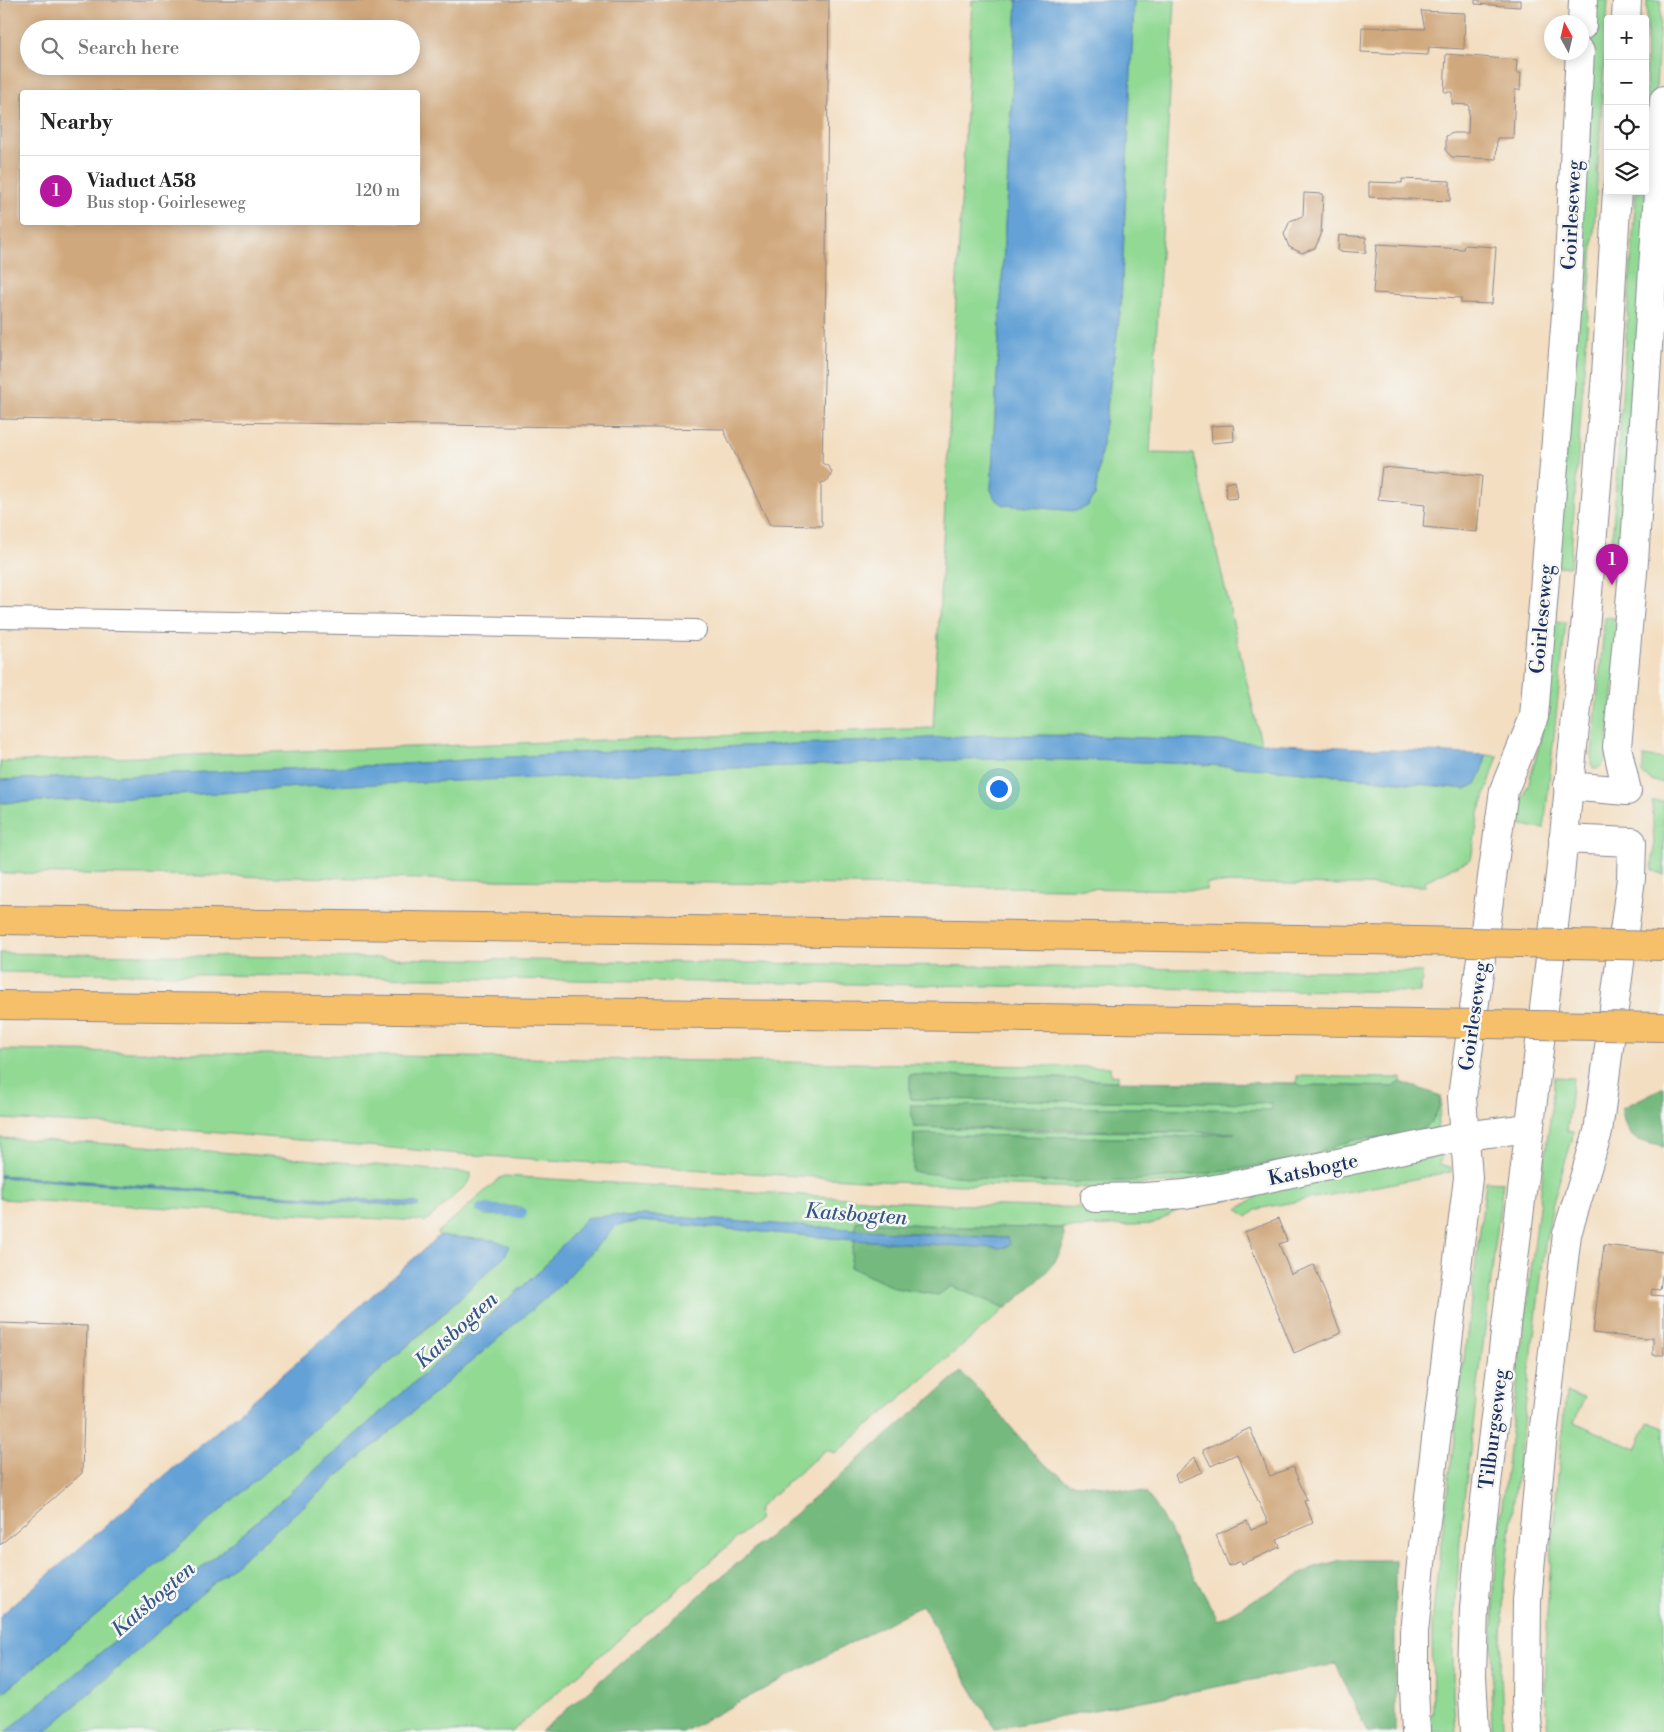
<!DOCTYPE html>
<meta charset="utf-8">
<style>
body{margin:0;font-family:"Libre Bodoni",serif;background:#f6f6f6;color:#222}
.controls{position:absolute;right:15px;top:15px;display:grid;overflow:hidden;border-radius:5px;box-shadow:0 2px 12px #0003}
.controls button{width:45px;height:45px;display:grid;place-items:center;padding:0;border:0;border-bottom:1px solid #e0e0e0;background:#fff;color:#222;font:25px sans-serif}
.compass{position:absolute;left:1544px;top:15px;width:45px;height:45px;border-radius:50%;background:#fff;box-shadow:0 2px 12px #0003;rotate:352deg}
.you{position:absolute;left:998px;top:788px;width:18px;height:18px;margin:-12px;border:4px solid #fff;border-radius:50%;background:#1a73e8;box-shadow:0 0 0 8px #1a73e833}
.badge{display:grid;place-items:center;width:32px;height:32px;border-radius:50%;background:#b5179e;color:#fff;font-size:16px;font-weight:700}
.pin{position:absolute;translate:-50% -41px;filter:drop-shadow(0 1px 2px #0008)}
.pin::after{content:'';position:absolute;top:26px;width:18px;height:15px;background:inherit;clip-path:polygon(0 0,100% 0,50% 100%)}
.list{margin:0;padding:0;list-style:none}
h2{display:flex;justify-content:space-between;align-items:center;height:65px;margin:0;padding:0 20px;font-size:21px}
h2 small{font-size:16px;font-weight:400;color:#767676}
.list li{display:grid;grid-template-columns:32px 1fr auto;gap:15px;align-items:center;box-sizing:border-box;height:70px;padding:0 20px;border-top:1px solid #e0e0e0}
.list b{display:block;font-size:19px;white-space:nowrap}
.list p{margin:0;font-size:16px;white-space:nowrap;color:#767676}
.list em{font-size:16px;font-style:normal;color:#767676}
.icon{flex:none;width:28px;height:28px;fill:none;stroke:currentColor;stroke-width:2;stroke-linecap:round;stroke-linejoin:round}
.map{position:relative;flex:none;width:1664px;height:1732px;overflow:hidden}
.search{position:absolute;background:#fff;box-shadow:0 2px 12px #0003;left:20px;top:20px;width:400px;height:55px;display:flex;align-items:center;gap:12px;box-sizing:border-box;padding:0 18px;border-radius:28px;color:#767676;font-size:19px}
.panel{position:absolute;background:#fff;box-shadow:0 2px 12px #0003;left:20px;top:90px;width:400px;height:135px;border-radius:5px}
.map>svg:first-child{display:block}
.green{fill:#92d994;stroke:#568479;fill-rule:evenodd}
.forest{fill:#75b97e;stroke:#48746e}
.water{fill:#64a1d6;stroke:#40689a}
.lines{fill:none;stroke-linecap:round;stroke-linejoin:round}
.stream{stroke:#64a1d6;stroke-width:10}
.building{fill:#d0a87d;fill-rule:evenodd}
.service-casing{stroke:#878690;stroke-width:22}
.minor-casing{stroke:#878690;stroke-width:30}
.tertiary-casing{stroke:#878690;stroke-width:30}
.motorway-casing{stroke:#878690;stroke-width:30}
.service{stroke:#fff;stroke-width:20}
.minor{stroke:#fff;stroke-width:28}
.tertiary{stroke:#fff;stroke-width:28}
.motorway{stroke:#f6c06b;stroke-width:28}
.motorway-bridge-casing{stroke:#878690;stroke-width:30;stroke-linecap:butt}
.motorway-bridge{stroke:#f6c06b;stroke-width:28}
.labels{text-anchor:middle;stroke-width:5;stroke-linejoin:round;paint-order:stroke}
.street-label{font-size:20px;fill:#1b2f5e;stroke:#f6f6f2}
.water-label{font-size:21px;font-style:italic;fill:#355788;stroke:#f6f6f2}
</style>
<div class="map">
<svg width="1664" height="1732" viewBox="0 0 1664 1732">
<rect width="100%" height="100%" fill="#f6f6f2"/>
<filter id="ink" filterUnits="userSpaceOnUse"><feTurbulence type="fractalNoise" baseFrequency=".02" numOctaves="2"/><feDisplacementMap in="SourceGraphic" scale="10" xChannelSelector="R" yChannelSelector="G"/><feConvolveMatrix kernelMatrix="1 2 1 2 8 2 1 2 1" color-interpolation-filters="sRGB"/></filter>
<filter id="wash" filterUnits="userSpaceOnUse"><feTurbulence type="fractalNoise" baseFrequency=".0096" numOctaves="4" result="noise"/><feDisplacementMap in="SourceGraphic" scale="20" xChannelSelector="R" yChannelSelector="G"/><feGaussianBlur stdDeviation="1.12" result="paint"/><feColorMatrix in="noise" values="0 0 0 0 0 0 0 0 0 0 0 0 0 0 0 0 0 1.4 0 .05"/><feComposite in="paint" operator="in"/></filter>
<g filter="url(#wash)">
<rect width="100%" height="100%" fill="#f3dec1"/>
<path class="green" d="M972 0H1017L991 490 1095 496 1121 304 1134 0H1175L1150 453 1194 454 1261 743 1072 735H983L875 741 589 752 389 765 0 780V762L933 728Z
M1592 0H1608L1594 230 1570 567 1557 566 1572 371Z
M1647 0H1661L1647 247 1625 573 1610 572 1636 191H1645Z
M1605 617 1621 619 1606 759C1603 764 1600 769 1594 769L1591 764Z
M1552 621 1566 622 1544 829 1516 824 1513 826 1529 782 1540 742Z
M1486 755 1498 756 1479 813 1471 859 1425 881 1426 886 1207 883 1206 890 0 873V803L220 793 298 787 730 768 989 759 1090 760 1194 764 1294 771 1456 788 1482 772Z
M1644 756 1664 759V783L1653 781 1642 774Z
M1652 801H1664V875L1652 870 1654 848Z
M0 953 1423 972 1420 992 0 972Z
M0 1050 1110 1067 1111 1076 1118 1075V1081L1036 1077 910 1075V1099L1272 1103V1110L1031 1107 914 1127 1031 1131 1246 1133 1179 1137 1117 1138 914 1134 913 1172C1033 1183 1152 1187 1271 1163 1285 1160 1301 1158 1315 1155 1323 1153 1329 1148 1336 1145 1341 1143 1348 1141 1354 1140 1363 1138 1371 1139 1380 1138 1411 1135 1436 1131 1441 1096V1105L1437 1129 1203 1180 1097 1188 927 1184 750 1173 472 1155 139 1126 0 1119Z
M1297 1076 1389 1078H1402L1401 1082 1393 1087 1315 1085 1303 1088 1297 1083Z
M1555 1077 1573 1078 1567 1131 1573 1132 1572 1140 1554 1198 1545 1244 1504 1582 1501 1668 1503 1729 1519 1728V1732H1492L1491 1695 1492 1694 1493 1603 1498 1538Z
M0 1138 148 1146 471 1173V1178L466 1185 424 1223 422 1221 0 1199V1177L419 1206 417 1203 276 1195 0 1175Z
M1442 1155 1439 1164 1451 1167V1172L1262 1208 1256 1210 1247 1217 1238 1209 1259 1195 1185 1206 1154 1224 1063 1228 962 1227 857 1221 855 1230 643 1215 627 1217 615 1215 586 1218 540 1271 269 1511 6 1732H0V1695L83 1627 316 1427 440 1317 509 1246 494 1240 439 1236 437 1233 500 1178 505 1176 942 1204 1038 1207 1133 1208ZM485 1205 521 1207 522 1213 521 1216 484 1215 481 1209Z
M1486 1181 1503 1182 1461 1524 1453 1647V1693L1456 1732H1430L1426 1727V1716L1433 1714 1432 1625 1437 1576Z
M641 1221 854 1240 850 1267 895 1288 938 1295 951 1286 1006 1308 836 1453 825 1450 759 1507 758 1520 511 1732H45L193 1601 558 1287 617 1225Z
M1566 1393 1585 1397 1574 1422 1636 1449 1648 1422 1664 1428V1732H1548C1543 1684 1545 1635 1549 1587 1553 1522 1560 1457 1566 1393Z"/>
<path class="forest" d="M910 1075 1036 1077 1103 1081 1297 1083 1303 1087 1315 1085 1393 1087 1401 1082 1441 1096C1434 1149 1386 1132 1350 1141 1334 1145 1321 1154 1304 1158 1291 1161 1277 1162 1263 1165 1219 1173 1174 1178 1128 1181 1057 1185 984 1179 913 1172L914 1134 1117 1138 1179 1137 1235 1133 914 1127 910 1105 1271 1110 1272 1103 910 1099Z
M1664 1087V1147C1635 1140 1626 1141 1622 1108Z
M856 1221 962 1227 1063 1228C1072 1258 1026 1291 1006 1308L951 1286 938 1295 895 1288 850 1267 854 1240 999 1248 1008 1246V1238L855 1230Z
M961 1372 981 1392 1038 1459 1070 1483 1104 1486 1146 1493 1156 1506 1218 1620 1312 1568 1341 1560H1395V1732H1367L1336 1664 995 1729 922 1605 683 1732H540Z"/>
<path class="water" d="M1017 0H1134L1121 304 1095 496 1088 506 1076 511 1004 505 995 499 991 490Z
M983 735C1151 735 1318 746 1486 755L1482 772 1476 784 1466 789 1294 771 1194 764 1090 760 989 759 730 768 563 777 298 787 220 793 0 803V780L389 765 589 752 875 741Z
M0 1175 276 1195 417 1203 419 1205 417 1207 0 1177Z
M615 1215 627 1217 643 1215 939 1235 1008 1238 1010 1244 1008 1246 999 1248 854 1240 641 1221 617 1225 558 1287 193 1601 45 1732H6L269 1511 540 1271 586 1218Z
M439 1236 494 1240 510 1246 505 1256C342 1408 173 1554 0 1695V1616L271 1385Z"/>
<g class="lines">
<path class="stream" d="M481 1209 522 1213"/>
</g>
<g id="blocks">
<path class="building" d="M0 0H829L825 340 822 463 829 467 832 472 828 481 821 483V521H822V526L770 525 723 429 0 419ZM29 29H411V66H29ZM22 92H418V222H22Z
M1475 0H1520V7L1475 4Z
M1421 11 1465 13 1464 49 1429 47 1428 55 1361 52 1362 27 1425 29Z
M1446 54 1517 60 1516 73H1521L1520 90H1515L1513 138H1497L1496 159 1452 157 1446 151V136L1453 133H1468L1469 105 1452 104V92H1444Z
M1402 179 1450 181V201L1369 197V182L1402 183Z
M1304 193 1323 194 1321 235 1315 248 1302 253 1289 247 1284 234 1290 221 1303 216Z
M1339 235 1366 237V253L1338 251Z
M1377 244 1463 249 1464 245 1496 247 1492 304 1461 303V298L1373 293Z
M1233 425 1234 441 1212 443 1211 426Z
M1382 467 1482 476 1477 532 1423 527 1425 505 1378 500Z
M1235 481 1238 498 1227 499 1225 483Z
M1278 1219 1287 1241 1279 1244 1291 1274 1314 1265 1341 1333 1294 1353 1245 1232Z
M1604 1245 1664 1252V1275H1662L1660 1290 1652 1289 1651 1295 1664 1296V1355H1653V1337L1646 1339 1593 1333Z
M0 1323 87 1326V1329L82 1473 0 1545Z
M1250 1428 1270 1476 1293 1467 1307 1500 1304 1501 1313 1523 1277 1539 1280 1547 1242 1564 1241 1561 1229 1566 1216 1535 1247 1521 1251 1530 1268 1523 1237 1454 1211 1466 1203 1450Z
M1195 1457 1202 1472 1178 1482 1175 1475Z"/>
</g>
</g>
<g filter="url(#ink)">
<use href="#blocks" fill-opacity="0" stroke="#878690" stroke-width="1"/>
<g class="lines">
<g class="service-casing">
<path id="service" d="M0 618 696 630"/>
</g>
<g class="minor-casing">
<path id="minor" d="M1582 26 1583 0
M1568 786 1627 791 1617 747 1634 561 1664 100
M1095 1198 1145 1197 1185 1194 1226 1187 1464 1136 1529 1128
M1416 1732 1414 1688V1632L1422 1554 1468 1178 1462 1097 1504 790 1534 717 1566 314 1580 52
M1528 1732 1526 1701 1527 1600 1542 1444 1567 1234 1598 1132 1631 878 1632 842 1563 839"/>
</g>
<g class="tertiary-casing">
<path id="tertiary" d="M1626 19 1627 0
M1475 1732 1472 1676 1474 1609 1480 1542 1560 875 1585 629 1606 375 1617 191"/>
</g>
<g class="motorway-casing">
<path id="motorway" d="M0 920 1365 940
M0 1005 1356 1022"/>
</g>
<use href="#service" class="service"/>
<use href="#minor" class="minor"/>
<use href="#tertiary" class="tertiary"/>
<use href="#motorway" class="motorway"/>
<g class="motorway-bridge-casing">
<path id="motorway-bridge" d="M1365 940 1664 946
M1356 1022 1664 1027"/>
</g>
<use href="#motorway-bridge" class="motorway-bridge"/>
</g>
</g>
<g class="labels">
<g class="street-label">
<text transform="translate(1571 215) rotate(-87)" y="7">Goirleseweg</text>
<text transform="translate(1541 619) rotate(-85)" y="7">Goirleseweg</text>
<text transform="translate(1473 1016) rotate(-82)" y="7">Goirleseweg</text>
<text transform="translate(1313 1169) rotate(-12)" y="7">Katsbogte</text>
<text transform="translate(1493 1429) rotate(-83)" y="7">Tilburgseweg</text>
</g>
<g class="water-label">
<text transform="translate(856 1214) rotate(4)" y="7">Katsbogten</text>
<text transform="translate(456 1330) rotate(-42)" y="7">Katsbogten</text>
<text transform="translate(153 1599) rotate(-41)" y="7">Katsbogten</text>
</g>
</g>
</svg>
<div class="controls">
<button>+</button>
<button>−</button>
<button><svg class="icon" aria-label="locate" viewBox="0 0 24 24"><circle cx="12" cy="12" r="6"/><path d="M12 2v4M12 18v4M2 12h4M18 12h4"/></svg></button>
<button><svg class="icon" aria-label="layers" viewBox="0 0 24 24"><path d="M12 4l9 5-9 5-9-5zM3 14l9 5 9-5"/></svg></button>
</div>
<svg class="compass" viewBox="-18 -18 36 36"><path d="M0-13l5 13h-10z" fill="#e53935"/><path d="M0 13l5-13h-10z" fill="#767676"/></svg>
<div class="you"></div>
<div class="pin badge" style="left:1612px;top:585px">1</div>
<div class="search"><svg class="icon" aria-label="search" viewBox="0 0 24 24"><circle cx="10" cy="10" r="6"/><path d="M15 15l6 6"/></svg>Search here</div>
<section class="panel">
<h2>Nearby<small></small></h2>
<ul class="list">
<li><span class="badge">1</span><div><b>Viaduct A58</b><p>Bus stop · Goirleseweg</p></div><em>120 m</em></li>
</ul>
</section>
</div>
